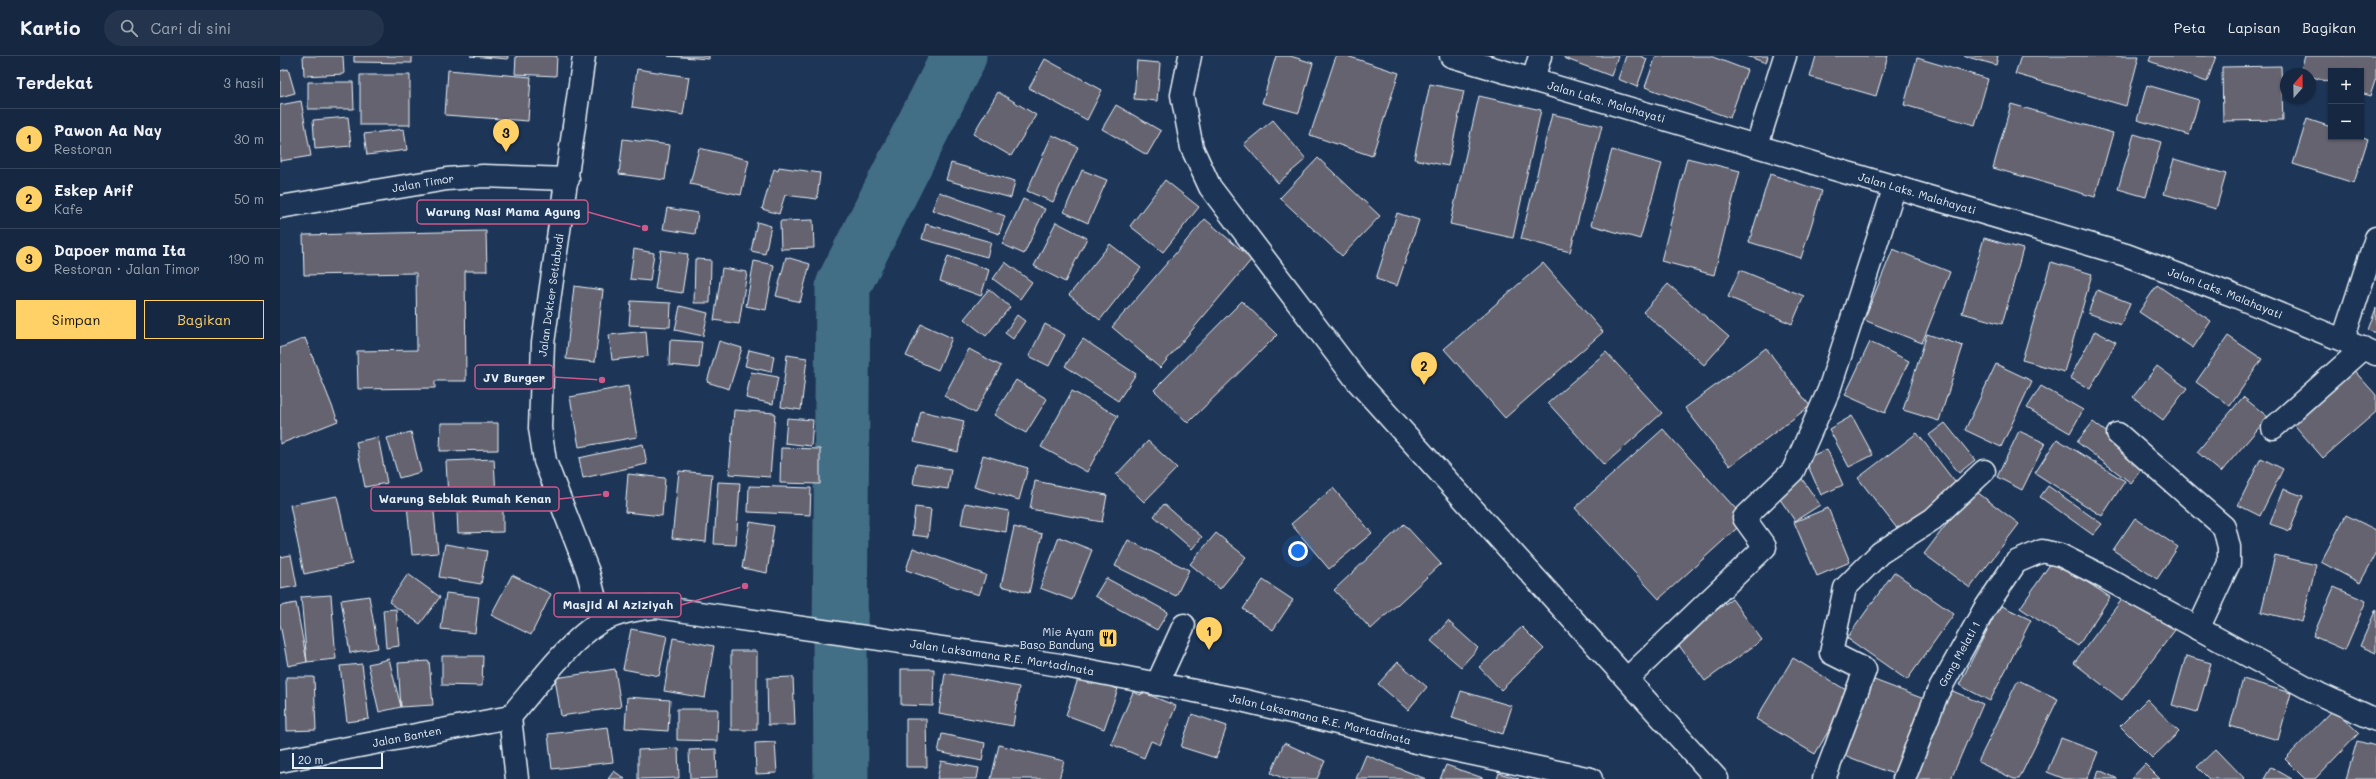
<!DOCTYPE html>
<html lang="id">
<meta charset="utf-8">
<style>
body{margin:0;font-family:Mali,sans-serif;background:#23344c;color:#f1f3f6}
.controls{position:absolute;right:12px;top:12px;display:grid;overflow:hidden;border-radius:0px;box-shadow:0 1px 3px #0004}
.controls button{width:36px;height:36px;display:grid;place-items:center;padding:0;border:0;border-bottom:1px solid #35445a;background:#162841;color:#f1f3f6;font:20px sans-serif}
.compass{position:absolute;left:2000px;top:12px;width:36px;height:36px;border-radius:50%;background:#162841;box-shadow:0 1px 3px #0004;rotate:20deg}
.scale{position:absolute;left:12px;bottom:10px;width:91px;box-sizing:border-box;padding-left:4px;border:2px solid #e8f1f8;border-top:0;font-size:11px;line-height:14px;white-space:nowrap;color:#e8f1f8;-webkit-text-stroke:3px #1d3557;paint-order:stroke}
.you{position:absolute;left:1018px;top:495px;width:14px;height:14px;margin:-10px;border:3px solid #fff;border-radius:50%;background:#1a73e8;box-shadow:0 0 0 6px #1a73e833}
.badge{display:grid;place-items:center;width:26px;height:26px;border-radius:50%;background:#ffd166;color:#111;font-size:13px;font-weight:700}
.pin{position:absolute;translate:-50% -33px;filter:drop-shadow(0 1px 2px #0008)}
.pin::after{content:'';position:absolute;top:21px;width:14px;height:12px;background:inherit;clip-path:polygon(0 0,100% 0,50% 100%)}
.list{margin:0;padding:0;list-style:none}
h2{display:flex;justify-content:space-between;align-items:center;height:52px;margin:0;padding:0 16px;font-size:17px}
h2 small{font-size:13px;font-weight:400;color:#9ea6b1}
.list li{display:grid;grid-template-columns:26px 1fr auto;gap:12px;align-items:center;box-sizing:border-box;height:60px;padding:0 16px;border-top:1px solid #35445a}
.list b{display:block;font-size:15px;white-space:nowrap}
.list p{margin:0;font-size:13px;white-space:nowrap;color:#9ea6b1}
.list em{font-size:13px;font-style:normal;color:#9ea6b1}
.actions{display:flex;gap:8px;padding:12px 16px}
.actions a{flex:1;padding:9px 0;border:1px solid #ffd166;border-radius:0px;text-align:center;font-size:14px;color:#ffd166}
.actions .main{background:#ffd166;color:#111}
.icon{flex:none;width:22px;height:22px;fill:none;stroke:currentColor;stroke-width:2;stroke-linecap:round;stroke-linejoin:round}
.map{position:relative;flex:none;width:2096px;height:723px;overflow:hidden}
header{display:flex;align-items:center;gap:24px;box-sizing:border-box;height:56px;padding:0 20px;background:#162841;border-bottom:1px solid #35445a}
header strong{font-size:19px}
nav{display:flex;gap:22px;margin-inline-start:auto;font-size:14px}
.search{width:280px;height:36px;background:#23344c;display:flex;align-items:center;gap:10px;box-sizing:border-box;padding:0 14px;border-radius:22px;color:#9ea6b1;font-size:15px}
main{display:flex}
aside{flex:1;background:#162841}
.map>svg:first-child{display:block}
.lines{fill:none;stroke-linecap:round;stroke-linejoin:round}
.river{stroke:#426e86;stroke-width:55}
.building{fill:#656470;stroke:#e8f1f8}
.minor-casing{stroke:#e8f1f8;stroke-width:25}
.minor{stroke:#1d3557;stroke-width:22}
.labels{text-anchor:middle;stroke-width:3.5;stroke-linejoin:round;paint-order:stroke}
.street-label{font-size:11px;fill:#e8f1f8;stroke:#1d3557}
.poi-label{font-size:11px;fill:#e8f1f8;stroke:#1d3557;text-anchor:end}
.leader{fill:none;stroke:#cd598a;stroke-width:1.5}
.callout-dot{fill:#cd598a;stroke:#1d3557;stroke-width:1.5}
.callout{fill:#1d3557;stroke:#cd598a;stroke-width:1.5}
.callout-label{font-size:12px;text-anchor:middle;font-weight:bold;fill:#e8f1f8}
</style>
<header>
<strong>Kartio</strong>
<div class="search"><svg class="icon" aria-label="search" viewBox="0 0 24 24"><circle cx="10" cy="10" r="6"/><path d="M15 15l6 6"/></svg>Cari di sini</div>
<nav><a>Peta</a><a>Lapisan</a><a>Bagikan</a></nav>
</header>
<main>
<aside>
<h2>Terdekat<small>3 hasil</small></h2>
<ul class="list">
<li><span class="badge">1</span><div><b>Pawon Aa Nay</b><p>Restoran</p></div><em>30 m</em></li>
<li><span class="badge">2</span><div><b>Eskep Arif</b><p>Kafe</p></div><em>50 m</em></li>
<li><span class="badge">3</span><div><b>Dapoer mama Ita</b><p>Restoran · Jalan Timor</p></div><em>190 m</em></li>
</ul>
<div class="actions"><a class="main">Simpan</a><a>Bagikan</a></div>
</aside>
<div class="map">
<svg width="2096" height="723" viewBox="0 0 2096 723">
<rect width="100%" height="100%" fill="#1d3557"/>
<filter id="ink" filterUnits="userSpaceOnUse"><feTurbulence type="fractalNoise" baseFrequency=".025" numOctaves="2"/><feDisplacementMap in="SourceGraphic" scale="8" xChannelSelector="R" yChannelSelector="G"/><feConvolveMatrix kernelMatrix="1 2 1 2 8 2 1 2 1" color-interpolation-filters="sRGB"/></filter>
<g filter="url(#ink)">
<g class="lines">
<path class="river" d="M561 723 560 583 563 230 679 0"/>
</g>
<path class="building" d="M23 0H63L64 18 24 20Z
M74 0H132V7L74 6Z
M190 0H228V3Z
M236 0H277L276 20 235 18Z
M388 0H429V3Z
M996 0H1010L1033 7 1019 57 982 47Z
M1056 0H1067L1119 17 1092 100 1030 79Z
M1285 0H1338L1331 20 1284 2Z
M1346 0H1360L1367 3 1357 31 1338 23Z
M1376 0H1430L1467 14 1450 62 1365 31Z
M1467 0H1488L1486 7Z
M1536 0H1608L1596 40 1530 21Z
M1684 0H1718L1716 9Z
M1741 0H1859L1846 50 1735 18Z
M1871 0H1936L1927 26 1869 5Z
M2025 0H2096V22L2090 40 2081 37V15H2051V27L2030 20V18L2020 17Z
M1637 2 1708 23 1695 69 1624 49Z
M765 3 822 34 807 64 749 32Z
M857 5 880 7 877 45 854 43Z
M2001 10 2003 64 1943 65 1942 11Z
M8 13 15 37 0 41V15Z
M357 13 409 21 403 59 352 51Z
M168 14 251 21 248 65 165 59Z
M80 19H130V69H80Z
M28 26H73L74 53H28Z
M1150 28 1184 35 1168 110 1134 103Z
M1867 29 1919 44 1909 79 1857 64Z
M718 36 756 59 731 100 693 78Z
M1199 40 1261 54 1233 182 1170 168Z
M21 45 31 100 0 105V49Z
M1731 48 1833 77 1815 141 1713 112Z
M836 49 881 75 867 99 822 73Z
M1272 58 1322 70 1290 196 1241 183Z
M68 61 71 90 35 93 33 64Z
M2027 63 2051 71V81L2081 80 2088 83 2074 127 2013 108Z
M993 64 1026 103 998 127 964 88Z
M124 73 127 94 87 99 84 78Z
M1854 78 1881 86 1866 141 1838 133Z
M772 79 798 91 773 146 747 135Z
M343 83 390 89 385 124 339 118Z
M419 92 469 104 461 139 410 128Z
M1332 94 1382 108 1360 183 1311 169Z
M1038 102 1100 160 1062 200 1000 142Z
M1407 102 1460 115 1434 219 1381 205Z
M1894 103 1946 118 1936 153 1884 138Z
M671 107 735 125 731 142 666 124Z
M499 111 540 117 537 143 505 139 499 158 482 153 494 113 498 115Z
M802 114 827 124 808 167 784 156Z
M1490 118 1542 135 1521 202 1469 186Z
M885 124 919 151 883 196 850 170Z
M659 136 725 160 719 178 652 154Z
M743 143 765 153 744 198 722 188Z
M387 152 418 157 415 178 383 173Z
M1117 157 1139 164 1117 230 1096 223Z
M925 163 972 203 880 312 832 271Z
M533 164 534 192 501 193 500 165Z
M477 166 491 170 485 198 471 195Z
M776 166 807 182 785 226 754 210Z
M646 168 711 186 707 201 642 183Z
M206 175 207 215H185L186 325H155V332L78 333 77 295 137 294 136 217 24 219 23 179Z
M1704 182 1743 193 1722 268 1682 257Z
M830 188 861 212 820 264 789 239Z
M354 193 374 197 370 225 350 223Z
M1613 193 1670 216 1642 287 1584 264Z
M381 194 408 198 402 237 375 233Z
M668 200 709 214 701 240 660 225Z
M506 201 530 208 520 246 496 240Z
M415 203 431 204 430 247H414Z
M474 205 494 209 486 254 466 250Z
M725 206 752 226 740 243 713 223Z
M1771 206 1812 218 1784 316 1742 304Z
M1263 207 1323 276 1225 362 1164 293Z
M442 212 467 216 459 268 434 264Z
M1460 214 1524 240 1512 268 1448 241Z
M1388 228 1449 281 1424 309 1363 256Z
M1877 229 1931 265 1913 292 1859 256Z
M294 230 323 234 315 306 286 303Z
M709 233 730 251 706 280 684 263Z
M1817 234 1850 247 1841 269 1808 257Z
M351 245 391 247 390 271 349 269Z
M962 245 997 279 908 367 874 334Z
M400 250 428 257 423 280 395 274Z
M2096 252V277L2088 274Z
M737 259 745 265 733 283 725 277Z
M641 268 672 282 658 314 626 300Z
M765 268 785 279 769 310 749 300Z
M366 275 368 300 332 304 329 279Z
M1815 275 1836 286 1810 333 1790 322Z
M1647 278 1683 290 1659 365 1623 354Z
M1948 280 1982 303 1950 350 1916 326Z
M25 282 58 365 0 388V292Z
M803 283 856 318 838 345 785 310Z
M390 284 422 286 419 312 389 309Z
M439 285 462 292 449 333 427 326Z
M1590 286 1629 305 1605 357 1565 339Z
M1486 292 1530 350 1450 410 1405 352Z
M689 293 721 310 695 357 664 340Z
M469 294 494 300 491 316 465 310Z
M1326 296 1382 357 1324 409 1268 347Z
M507 299 527 302 521 354 501 351Z
M1716 308 1752 325 1721 391 1685 374Z
M1877 310 1907 332 1883 364 1853 341Z
M2071 311 2096 339V356L2043 402 2010 364Z
M471 316 498 321 493 348 466 342Z
M736 324 767 343 746 377 714 359Z
M348 330 357 381 299 391 290 341Z
M1761 330 1803 354 1790 377 1747 352Z
M792 335 838 360 807 416 761 391Z
M1963 341 1988 361 1941 416 1917 396Z
M454 354 495 357 490 421 449 418Z
M641 355 684 365 678 396 634 386Z
M1572 360 1593 399 1569 411 1549 373Z
M507 362 533 364 531 390 505 387Z
M1813 366 1866 407 1851 427 1797 386Z
M161 367H218V394L160 395Z
M1665 367 1695 404 1679 417 1649 379Z
M1383 373 1466 464 1379 543 1295 452Z
M1739 375 1765 387 1742 434 1717 421Z
M131 376 141 416 119 422 107 382Z
M1637 377 1678 430 1619 475 1578 422Z
M98 381 107 427 85 431 76 386Z
M1777 383 1845 425 1822 460 1755 417Z
M868 385 897 412 864 446 836 419Z
M363 388 367 408 303 422 299 402Z
M501 392 540 393V428L500 427Z
M1547 393 1563 429 1541 439 1525 403Z
M703 399 748 412 739 444 694 431Z
M1981 402 2003 413 1980 460 1958 449Z
M214 403 216 440 168 442 166 405Z
M636 408 671 413 668 433 633 428Z
M399 415 432 418 426 486 392 482Z
M348 418 385 422 382 460 345 456Z
M1520 420 1540 449 1515 465 1495 436Z
M755 425 827 439 822 466 750 453Z
M438 426 460 427 456 489 434 488Z
M469 430 531 432 530 459 468 456Z
M1768 430 1822 468 1813 479 1760 441Z
M1053 432 1092 477 1049 513 1011 468Z
M1693 433 1739 468 1690 532 1644 498Z
M2003 433 2023 440 2010 475 1990 468Z
M57 440 72 508 24 518 10 449Z
M153 446 158 497 132 499 127 449Z
M685 447 729 455 726 476 681 468Z
M884 448 922 481 912 493 874 460Z
M635 451 651 453 648 481 632 479Z
M1548 452 1570 506 1537 520 1514 466Z
M223 454V476L178 477 177 455Z
M2066 459 2096 474V498L2080 527 2041 506Z
M1855 462 1898 491 1877 523 1833 494Z
M470 466 494 470 487 517 462 512Z
M1124 468 1161 508 1091 573 1054 534Z
M734 471 762 478 749 537 721 530Z
M936 477 966 501 940 533 910 508Z
M779 481 812 494 792 544 760 532Z
M848 484 909 514 896 540 835 510Z
M165 488 207 495 201 528 159 521Z
M633 492 706 519 699 539 626 514Z
M11 499 17 530 0 533V501Z
M1995 499 2036 509 2022 566 1981 556Z
M1773 504 1830 541 1798 590 1740 552Z
M1614 516 1674 558 1627 624 1567 582Z
M128 518 160 541 140 568 109 546Z
M232 519 271 538 251 579 211 559Z
M826 522 888 556 877 574 815 540Z
M983 524 1013 544 993 574 963 553Z
M2054 531 2086 545 2065 594 2033 580Z
M166 537 199 541 195 577 161 573Z
M1846 538 1895 574 1842 644 1794 607Z
M51 539 56 603 27 606 21 541Z
M89 540 98 592 70 597 61 544Z
M1452 543 1482 584 1425 625 1395 584Z
M16 547 27 606 8 610 0 568V550Z
M1720 549 1751 564 1710 645 1679 629Z
M116 553 119 590 106 592 103 554Z
M2096 553V597L2080 590Z
M1168 565 1198 592 1181 611 1151 585Z
M1242 571 1264 593 1221 634 1199 611Z
M351 573 387 580 379 620 343 613Z
M393 582 434 590 425 642 384 635Z
M451 595H477V674H451Z
M162 600H203L202 630 162 629Z
M1906 600 1931 607 1917 656 1892 649Z
M1513 602 1571 637 1535 698 1476 663Z
M109 603 121 651 99 656 88 608Z
M149 605 153 649 121 651 118 607Z
M1118 606 1147 631 1128 654 1098 628Z
M82 608 89 663 67 666 60 610Z
M335 613 341 651 281 660 275 622Z
M621 613H654L653 650 621 649Z
M665 617 739 631 733 670 659 657Z
M799 620 838 633 824 673 786 659Z
M6 621H34L36 674 7 675Z
M513 621 515 669H488L487 622Z
M1589 622 1644 643 1616 719 1561 698Z
M1963 623 2011 637 1998 684 1950 670Z
M1738 624 1778 643 1739 723H1734L1698 706Z
M1668 633 1703 648 1671 723H1630Z
M1181 635 1232 650 1223 678 1172 662Z
M853 636 861 639 862 636 896 650 880 689 871 685 864 702 831 688Z
M347 641 390 644 388 675 345 672Z
M1867 643 1899 676 1872 702 1840 670Z
M397 653H438L437 685 397 684Z
M2054 653 2079 677 2035 723H2025L2005 703Z
M912 658 947 670 936 702 901 691Z
M626 663H646L647 711H626Z
M328 671 333 706 272 713 268 678Z
M662 678 705 687 702 705 658 696Z
M1781 682 1818 696 1807 723H1785L1767 716Z
M2077 685 2096 690V723H2066Z
M495 686 497 717 476 718 475 687Z
M1004 687 1045 705 1037 723H1005L991 717Z
M719 689 784 705 779 723H711Z
M398 692 399 722 358 723V694Z
M436 693 437 722 410 723 409 694Z
M1936 693 1965 723H1929L1917 711Z
M1086 699 1146 723H1076Z
M661 705 699 712 697 723H657Z
M1865 708 1880 723H1851Z
M1166 709 1203 722V723H1160Z
M1991 711 2012 723H1984Z
M1819 714 1838 723H1815Z
M334 715 345 723H328Z
M1219 717 1239 723H1217Z"/>
<g class="lines">
<g class="minor-casing">
<g id="minor">
<path d="M304 0 263 287 260 372 265 405 308 516 321 565"/>
<path d="M910 0 902 39 912 92 930 131 1078 326 1437 723"/>
<path id="s1" d="M1171 0 1846 199 1955 240 2096 298"/>
<path d="M1253 24 1260 0"/>
<path d="M1477 89 1505 0"/>
<path id="s2" d="M0 151 167 123 203 120 288 123"/>
<path d="M2063 284 2096 182"/>
<path d="M1993 372 2083 292"/>
<path d="M1838 378 1944 471 1949 491V507L1918 573"/>
<path d="M1347 623 1485 491 1464 462 1513 415 1549 334 1615 130"/>
<path d="M877 628 904 569"/>
<path id="s3" d="M0 705 230 661"/>
<path id="s4" d="M237 723 230 661C255 632 288 586 320 566 335 557 360 552 377 551L780 609 961 644 1132 685 1311 723"/>
<path d="M1544 723 1585 614 1551 597 1565 532 1600 497 1653 463 1704 415"/>
<path id="s5" d="M1624 723 1657 638 1704 554 1736 506 1762 495 1780 499 1818 518 2039 638 2096 664"/>
</g>
</g>
<use href="#minor" class="minor"/>
</g>
</g>
<defs>
<g id="restaurant-square" transform="scale(1)"><rect x="-9" y="-9" width="18" height="18" rx="4" fill="#ffd166" stroke="#1d3557"/><path d="M-5-6h1v4h1v-4h1v4h1v-4h1v5L-1.5 .5V6h-2V.5L-5-1ZM5-6V6H3V1.5H1.5Q1.5-4 5-6Z" fill="#111"/></g>
</defs>
<g fill-rule="evenodd">
<use href="#restaurant-square" x="828" y="582"/>
</g>
<g class="labels">
<g class="street-label">
<text dy="4" stroke="none"><textPath href="#s1" startOffset="162">Jalan Laks. Malahayati</textPath></text>
<text dy="4" stroke="none"><textPath href="#s2" startOffset="145">Jalan Timor</textPath></text>
<text dy="4" stroke="none"><textPath href="#s1" startOffset="486">Jalan Laks. Malahayati</textPath></text>
<text dy="4" stroke="none"><textPath href="#s1" startOffset="810">Jalan Laks. Malahayati</textPath></text>
<text transform="translate(271 239) rotate(-82)" y="4">Jalan Dokter Setiabudi</text>
<text dy="4" stroke="none"><textPath href="#s5" startOffset="137">Gang Melati 1</textPath></text>
<text dy="4" stroke="none"><textPath href="#s4" startOffset="602">Jalan Laksamana R.E. Martadinata</textPath></text>
<text dy="4" stroke="none"><textPath href="#s4" startOffset="926">Jalan Laksamana R.E. Martadinata</textPath></text>
<text dy="4" stroke="none"><textPath href="#s3" startOffset="129">Jalan Banten</textPath></text>
</g>
<g class="poi-label">
<text x="814" y="580">Mie Ayam<tspan x="814" dy="13">Baso Bandung</tspan></text>
</g>
</g>
<path class="leader" d="M365 172L308 156M322 324L273 321M326 438L279 443M465 530L401 549"/>
<g class="callout-dot">
<circle cx="365" cy="172" r="4"/>
<circle cx="322" cy="324" r="4"/>
<circle cx="326" cy="438" r="4"/>
<circle cx="465" cy="530" r="4"/>
</g>
<g class="callout">
<rect x="137" y="144" width="171" height="24" rx="4"/>
<rect x="195" y="309" width="78" height="24" rx="4"/>
<rect x="91" y="431" width="188" height="24" rx="4"/>
<rect x="274" y="537" width="127" height="24" rx="4"/>
</g>
<g class="callout-label">
<text x="223" y="160">Warung Nasi Mama Agung</text>
<text x="234" y="326">JV Burger</text>
<text x="185" y="447">Warung Seblak Rumah Kenan</text>
<text x="338" y="553">Masjid Al Aziziyah</text>
</g>
</svg>
<div class="controls">
<button>+</button>
<button>−</button>
</div>
<svg class="compass" viewBox="-18 -18 36 36"><path d="M0-13l5 13h-10z" fill="#e53935"/><path d="M0 13l5-13h-10z" fill="#9ea6b1"/></svg>
<div class="scale">20 m</div>
<div class="you"></div>
<div class="pin badge" style="left:929px;top:594px">1</div>
<div class="pin badge" style="left:1144px;top:329px">2</div>
<div class="pin badge" style="left:226px;top:96px">3</div>
</div>
</main>
